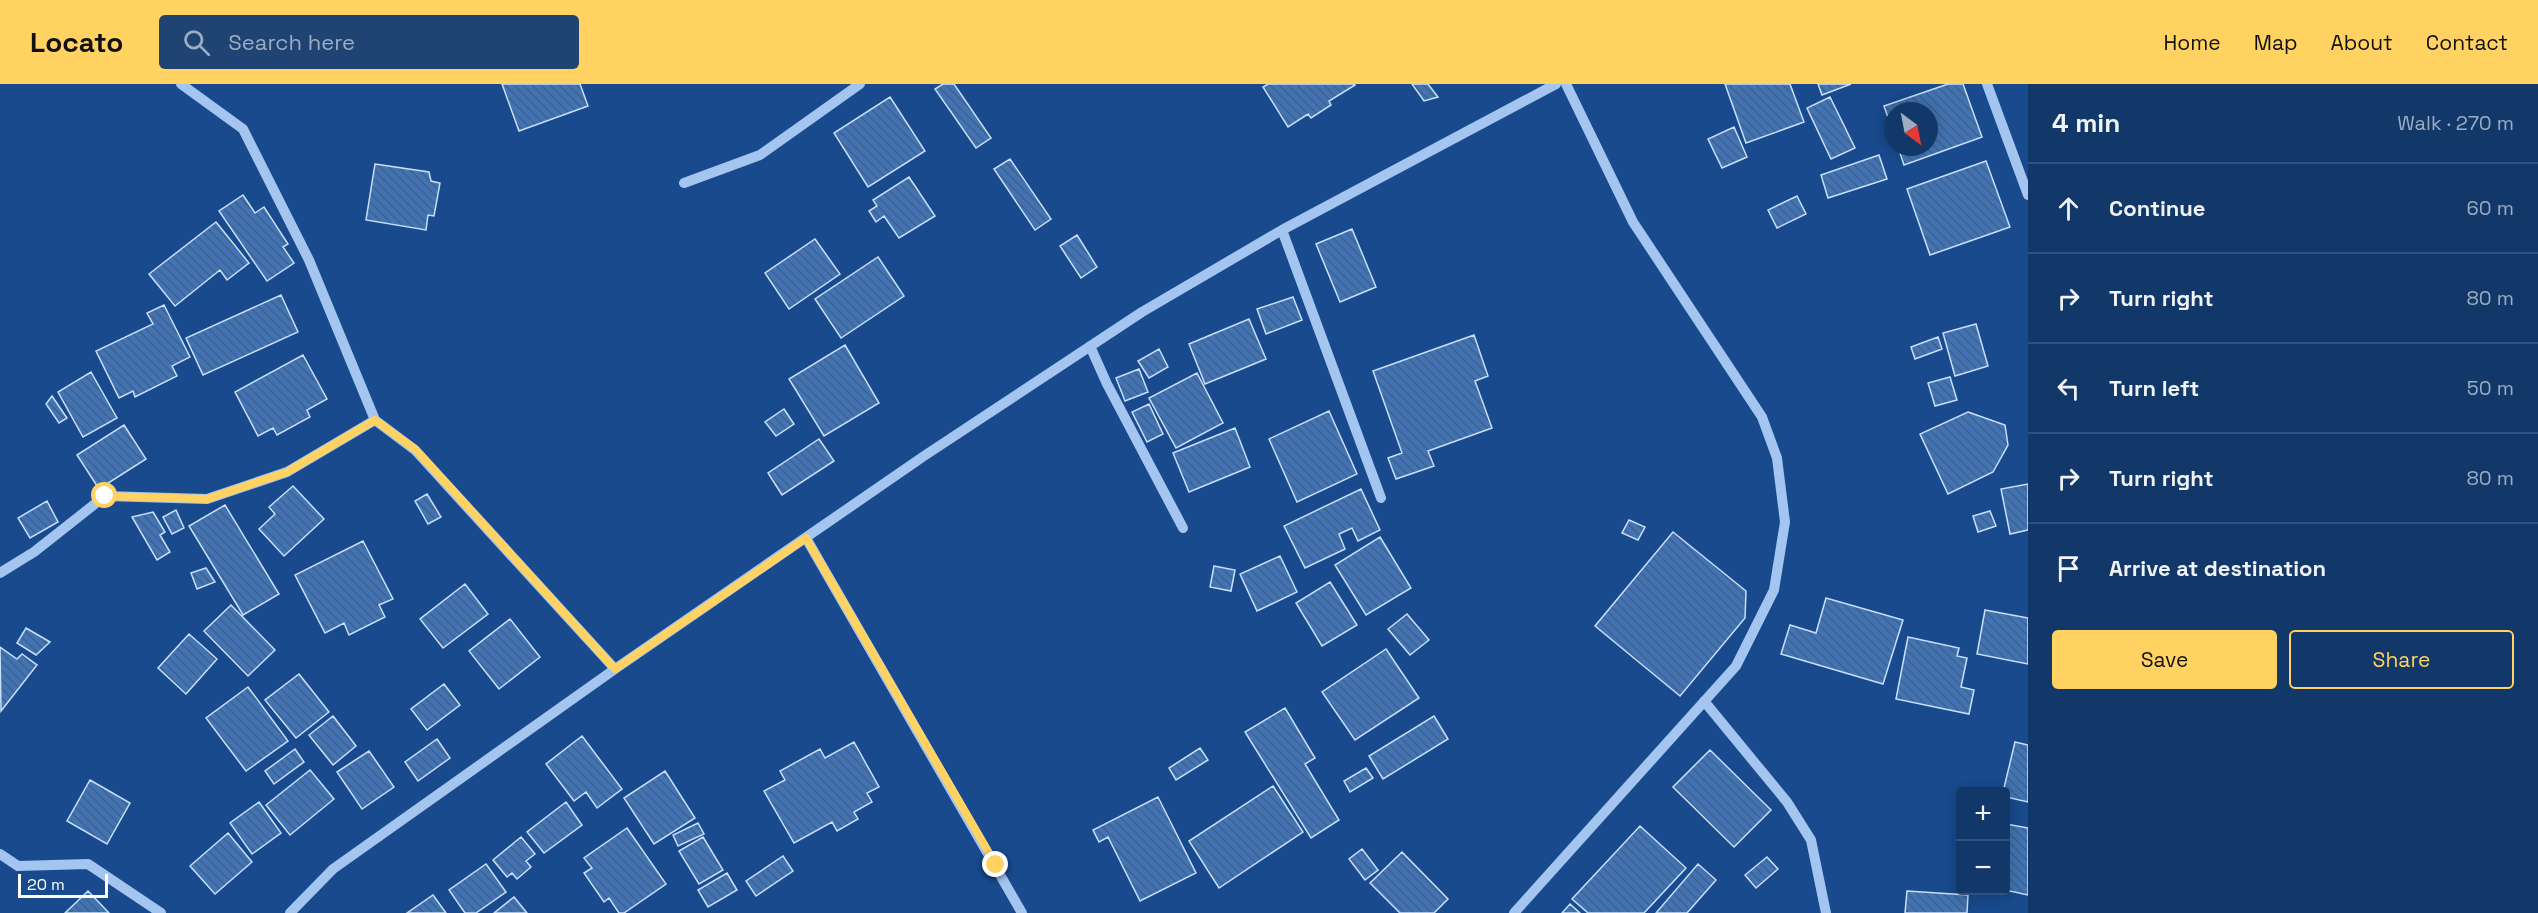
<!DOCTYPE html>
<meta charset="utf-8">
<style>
body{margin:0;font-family:"Space Grotesk",sans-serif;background:#1f4372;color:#f1f3f6}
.controls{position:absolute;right:18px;bottom:18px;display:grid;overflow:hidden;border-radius:6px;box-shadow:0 3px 15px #0003}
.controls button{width:54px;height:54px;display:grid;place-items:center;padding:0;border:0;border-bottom:2px solid #31527e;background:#12386a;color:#f1f3f6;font:30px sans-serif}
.compass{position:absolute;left:1884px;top:18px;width:54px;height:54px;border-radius:50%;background:#12386a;box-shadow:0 3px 15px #0003;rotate:148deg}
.scale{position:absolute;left:18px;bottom:15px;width:90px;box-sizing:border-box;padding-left:6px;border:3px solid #fff;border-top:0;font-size:16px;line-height:21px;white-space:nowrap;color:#fff;-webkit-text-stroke:4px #184a8d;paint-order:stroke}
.stop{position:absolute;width:18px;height:18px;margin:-14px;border:4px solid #ffd261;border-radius:50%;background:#fff}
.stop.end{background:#ffd261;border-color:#fff;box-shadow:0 2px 6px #0008}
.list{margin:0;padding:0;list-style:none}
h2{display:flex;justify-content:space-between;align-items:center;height:78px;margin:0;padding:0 24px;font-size:26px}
h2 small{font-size:20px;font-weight:400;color:#9cacc1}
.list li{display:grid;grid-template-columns:39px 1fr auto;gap:18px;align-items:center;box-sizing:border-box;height:90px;padding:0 24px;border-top:2px solid #31527e}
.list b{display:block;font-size:22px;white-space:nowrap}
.list em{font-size:20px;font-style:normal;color:#9cacc1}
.actions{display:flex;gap:12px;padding:18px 24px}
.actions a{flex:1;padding:14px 0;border:2px solid #ffd261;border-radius:6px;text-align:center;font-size:21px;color:#ffd261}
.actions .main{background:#ffd261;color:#111}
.icon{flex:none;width:33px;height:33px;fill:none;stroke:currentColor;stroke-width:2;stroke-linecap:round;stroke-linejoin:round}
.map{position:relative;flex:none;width:2028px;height:829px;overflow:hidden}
header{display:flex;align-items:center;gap:36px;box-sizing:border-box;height:84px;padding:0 30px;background:#ffd261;color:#111}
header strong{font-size:28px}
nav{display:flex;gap:33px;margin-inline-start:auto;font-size:21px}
.search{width:420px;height:54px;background:#1f4372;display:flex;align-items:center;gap:15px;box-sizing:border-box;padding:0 21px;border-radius:6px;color:#9cacc1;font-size:22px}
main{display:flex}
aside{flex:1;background:#12386a}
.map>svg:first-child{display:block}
.building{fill:url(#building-back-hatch);stroke:#c9dffb;stroke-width:1.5}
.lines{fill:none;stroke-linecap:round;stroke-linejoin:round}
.minor{stroke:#a3c5ef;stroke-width:10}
.route{stroke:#ffd261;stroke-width:8}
</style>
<header>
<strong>Locato</strong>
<div class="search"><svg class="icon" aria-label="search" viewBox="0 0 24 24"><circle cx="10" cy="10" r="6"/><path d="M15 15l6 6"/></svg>Search here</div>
<nav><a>Home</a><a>Map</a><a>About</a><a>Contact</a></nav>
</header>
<main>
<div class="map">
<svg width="2028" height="829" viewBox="0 0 2028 829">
<defs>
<pattern id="building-back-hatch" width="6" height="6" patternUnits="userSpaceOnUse" patternTransform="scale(1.5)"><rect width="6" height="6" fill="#4074b6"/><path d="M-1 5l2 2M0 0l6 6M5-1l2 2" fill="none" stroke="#466081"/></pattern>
</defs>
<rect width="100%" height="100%" fill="#184a8d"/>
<path class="building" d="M502 0H580L588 22 519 47Z
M943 0H954L991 54 976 64 935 5Z
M1268 0H1354L1355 1 1329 17 1331 21 1311 34 1308 30 1288 43 1263 3Z
M1412 0H1428L1438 13 1424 17Z
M1725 0H1790L1804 38 1746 59Z
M1818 0H1851L1822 11Z
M1948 0H1963L1982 53 1904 81 1898 63H1929V27H1893V48L1884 22Z
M890 13 925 67 868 103 834 49Z
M1830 13 1855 64 1831 75 1807 24Z
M1734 43 1747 73 1722 84 1708 55Z
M1879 71 1887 95 1828 114 1821 91Z
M1010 75 1051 135 1035 146 994 85Z
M1986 77 2010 143 1930 171 1907 105Z
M375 80 429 88 431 97 440 99 434 132 428 131 426 146 366 136Z
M909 93 935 132 899 154 884 132 876 138 869 127 877 122 873 116Z
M243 111 255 129 264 123 288 160 283 163 294 179 267 197 219 127Z
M1797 112 1806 130 1777 144 1768 126Z
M216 138 249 179 227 196 220 186 175 222 149 190Z
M1352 145 1376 203 1340 218 1316 160Z
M1077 151 1097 183 1081 194 1060 162Z
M815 155 840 190 789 225 765 189Z
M878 173 904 212 841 254 815 215Z
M281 211 298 248 203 291 186 254Z
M1293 213 1302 236 1266 250 1257 225Z
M164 221 190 273 172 282 177 292 135 313 133 307 119 314 96 267 153 240 147 229Z
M1249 235 1266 275 1205 300 1189 260Z
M1976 240 1988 282 1955 292 1943 249Z
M1474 251 1488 292 1475 297 1492 344 1428 367 1434 382 1396 395 1388 374 1402 369 1373 287Z
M1938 253 1942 265 1915 275 1911 263Z
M845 261 879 319 824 352 789 295Z
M1159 265 1168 283 1149 294 1138 277Z
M303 271 327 315 307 326 310 333 277 351 273 344 258 352 235 308Z
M1139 285 1148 308 1125 317 1116 294Z
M91 288 117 334 83 353 58 308Z
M1197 289 1223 339 1176 364 1149 314Z
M1950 293 1957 316 1935 322 1928 299Z
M52 312 67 334 59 339 46 320Z
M1149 320 1163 350 1147 358 1132 328Z
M784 325 794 340 776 352 765 338Z
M1329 327 1357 390 1297 418 1269 355Z
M1968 328 2005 341 2008 361 1993 388 1948 410 1920 350Z
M124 341 146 375 99 405 77 371Z
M1235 344 1250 383 1189 408 1173 369Z
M819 355 834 377 782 411 768 389Z
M2028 400V446L2010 450 2001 405Z
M293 402 324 435 284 472 259 445 275 430 269 423Z
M1361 405 1380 446 1358 457 1352 444 1339 450 1345 465 1305 484 1284 442Z
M427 410 441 433 428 440 415 417Z
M47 417 58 438 30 454 18 434Z
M225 421 279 510 243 531 189 442Z
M176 426 184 444 172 450 163 433Z
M1990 427 1996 442 1978 448 1973 432Z
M153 428 165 448 160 451 170 468 157 476 132 433Z
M1629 436 1645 443 1638 456 1622 449Z
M1673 448 1746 507 1745 534 1680 612 1595 542Z
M1380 453 1411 504 1366 531 1335 481Z
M363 457 393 515 379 521 385 533 349 551 344 539 325 549 295 491Z
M1280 472 1297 508 1257 527 1240 490Z
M1214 482 1235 486 1231 507 1210 503Z
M206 484 215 498 197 505 191 489Z
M1330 498 1357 541 1322 562 1296 519Z
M465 500 488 530 443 564 420 535Z
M1826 514 1903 536 1883 600 1781 570 1790 541 1816 549Z
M231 521 275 566 248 592 204 547Z
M1985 526 2028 534V580L1977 570Z
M1407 530 1429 556 1410 571 1388 545Z
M510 535 540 573 499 605 469 567Z
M26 544 50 558 36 571 17 559Z
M189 550 217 575 186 610 158 584Z
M1908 553 1959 564 1957 572 1967 574 1961 603 1974 606 1969 630 1896 615Z
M0 563 17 575 22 570 37 581 1 627Z
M1386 565 1419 614 1355 656 1322 608Z
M299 590 329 628 296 654 265 616Z
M444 600 460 621 427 646 411 625Z
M248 603 288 657 246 687 206 634Z
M1285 624 1315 674 1305 680 1339 736 1311 754 1245 648Z
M333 632 356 662 333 681 309 651Z
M1434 632 1448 655 1383 695 1369 672Z
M582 652 622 705 597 724 586 708 574 717 546 680Z
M437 655 450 674 418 697 405 678Z
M854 658 879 703 867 709 872 718 854 728 858 735 837 747 832 738 794 759 764 707 785 696 780 687 820 665 825 674Z
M2015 658 2028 661V718L2006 713V708H2003Z
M1200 664 1208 676 1176 696 1169 684Z
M295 665 304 678 274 700 265 687Z
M1710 666 1771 726 1734 763 1673 703Z
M369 667 394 703 362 725 337 688Z
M1366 684 1373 694 1350 708 1344 697Z
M310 686 334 715 290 751 266 721Z
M665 687 695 734 654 760 624 714Z
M90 696 130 719 107 760 67 737Z
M1273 702 1303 748 1219 804 1189 757Z
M1158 713 1196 789 1140 817 1108 753 1099 758 1093 746Z
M259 718 281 749 252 770 230 739Z
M566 718 582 741 544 769 527 748Z
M698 739 704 750 678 762 673 751Z
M2006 740 2028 744V811L2005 806Z
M1640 742 1686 784 1644 829H1588L1572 815Z
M627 744 666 800 624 829H619L609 814 604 818 584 789 592 784 584 774Z
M228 749 252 778 215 810 190 782Z
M521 753 535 770 526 777 531 783 517 795 512 789 507 793 493 776Z
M703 753 723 786 699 800 679 767Z
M1362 765 1378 786 1365 796 1349 775Z
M1402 768 1448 815 1434 829H1400L1370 799Z
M783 772 793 787 756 812 746 797Z
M1767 773 1778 785 1756 804 1745 791Z
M486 780 506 808 476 829H465L449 806Z
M1698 780 1716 796 1687 829H1656Z
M727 789 737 806 708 823 698 806Z
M88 807 109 829H65Z
M1907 807 1968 811 1967 829H1905Z
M433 811 446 829H407Z
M514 813 527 829H494Z
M1570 820 1580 829H1562Z"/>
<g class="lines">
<path class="minor" d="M181 0 243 45 309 176 375 336 415 366 615 585
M1987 0 2028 111
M684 99 760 71 860 0
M1282 146 1381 414
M1090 262 1107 300 1183 444
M806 454 1022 829
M0 489 34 468 105 412 207 415 287 388 375 336
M1704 617 1787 718 1811 756 1826 829
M0 770 18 782 88 780 161 829
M290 829 333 785 615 585 924 372 1142 228 1282 146 1556 0
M1514 829 1736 582 1774 506 1785 438 1777 374 1762 333 1633 138 1566 0"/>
</g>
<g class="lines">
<path class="route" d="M105 412 207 415 287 388 375 336 416 366 615 585 806 454 996 781"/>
</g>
</svg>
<div class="controls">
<button>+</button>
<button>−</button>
</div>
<svg class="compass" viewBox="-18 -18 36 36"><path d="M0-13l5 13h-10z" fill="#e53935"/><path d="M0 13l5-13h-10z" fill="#9cacc1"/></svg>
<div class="scale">20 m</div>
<div class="stop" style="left:105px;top:412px"></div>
<div class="stop end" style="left:996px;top:781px"></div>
</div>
<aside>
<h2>4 min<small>Walk · 270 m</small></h2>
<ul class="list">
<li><svg class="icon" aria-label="ahead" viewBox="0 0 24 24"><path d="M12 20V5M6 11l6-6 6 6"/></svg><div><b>Continue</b></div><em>60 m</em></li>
<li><svg class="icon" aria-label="right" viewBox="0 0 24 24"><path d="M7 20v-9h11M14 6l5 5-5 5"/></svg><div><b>Turn right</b></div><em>80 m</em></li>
<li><svg class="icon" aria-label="left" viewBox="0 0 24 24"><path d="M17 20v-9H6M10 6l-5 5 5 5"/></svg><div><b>Turn left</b></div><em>50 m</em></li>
<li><svg class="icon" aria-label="right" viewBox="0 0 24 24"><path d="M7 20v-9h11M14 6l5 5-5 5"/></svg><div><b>Turn right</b></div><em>80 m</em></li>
<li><svg class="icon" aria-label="arrive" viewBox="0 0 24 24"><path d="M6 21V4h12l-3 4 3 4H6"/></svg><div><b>Arrive at destination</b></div></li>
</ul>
<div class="actions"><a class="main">Save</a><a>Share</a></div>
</aside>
</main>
